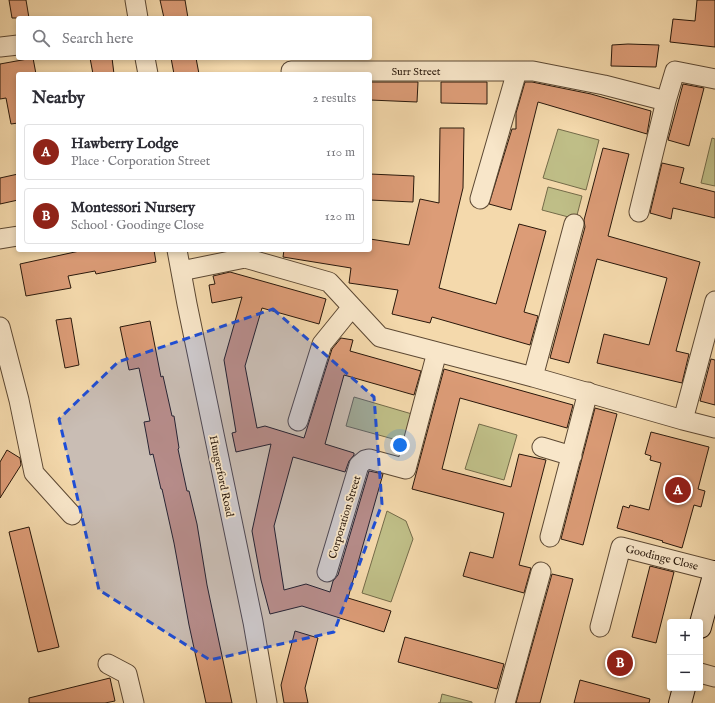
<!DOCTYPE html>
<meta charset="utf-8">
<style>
body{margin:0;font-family:"IM FELL English",serif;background:#f2f2f3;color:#2b2b33}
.controls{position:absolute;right:12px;bottom:12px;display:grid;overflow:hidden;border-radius:4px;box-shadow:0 2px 6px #0003}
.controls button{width:36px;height:36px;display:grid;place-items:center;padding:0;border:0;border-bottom:1px solid #e1e1e2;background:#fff;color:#2b2b33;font:20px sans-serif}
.you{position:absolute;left:400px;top:445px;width:14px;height:14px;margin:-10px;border:3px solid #fff;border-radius:50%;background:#1a73e8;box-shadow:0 0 0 6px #1a73e833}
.badge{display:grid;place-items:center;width:26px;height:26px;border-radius:50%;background:#8f2418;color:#fff;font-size:13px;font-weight:700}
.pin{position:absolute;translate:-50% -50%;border:2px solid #fff;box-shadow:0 1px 4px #0006}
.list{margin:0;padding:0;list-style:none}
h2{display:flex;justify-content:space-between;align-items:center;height:52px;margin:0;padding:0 16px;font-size:17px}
h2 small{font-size:13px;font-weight:400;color:#7c7c81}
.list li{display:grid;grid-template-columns:26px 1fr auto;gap:12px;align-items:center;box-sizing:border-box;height:56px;margin:0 8px 8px;padding:0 8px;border:1px solid #e1e1e2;border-radius:4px}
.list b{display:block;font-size:15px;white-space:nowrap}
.list p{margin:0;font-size:13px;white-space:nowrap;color:#7c7c81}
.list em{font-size:13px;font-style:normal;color:#7c7c81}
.icon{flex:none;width:22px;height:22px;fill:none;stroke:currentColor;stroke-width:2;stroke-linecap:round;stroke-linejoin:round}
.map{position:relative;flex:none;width:715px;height:703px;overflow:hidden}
.search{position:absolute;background:#fff;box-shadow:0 2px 6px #0003;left:16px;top:16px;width:356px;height:44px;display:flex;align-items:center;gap:10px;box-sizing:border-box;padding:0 14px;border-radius:4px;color:#7c7c81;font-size:15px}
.panel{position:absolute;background:#fff;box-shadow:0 2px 6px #0003;left:16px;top:72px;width:356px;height:180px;border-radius:4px}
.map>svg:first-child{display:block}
.green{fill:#bfbe87;stroke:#746b49}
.building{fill:#dc9c77;stroke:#29180b}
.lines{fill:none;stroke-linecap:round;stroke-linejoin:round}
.street-casing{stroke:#5c4833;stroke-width:21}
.secondary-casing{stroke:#29180b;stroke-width:24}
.street{stroke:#f8e6c9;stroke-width:19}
.secondary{stroke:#f8e6c9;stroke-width:22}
.marked{fill:#1d4ed8;fill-opacity:0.2;stroke:#1d4ed8;stroke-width:3;stroke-dasharray:8 5;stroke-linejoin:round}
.labels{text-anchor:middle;stroke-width:3.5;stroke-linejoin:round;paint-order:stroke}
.street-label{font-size:11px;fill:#29180b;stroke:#f8e6c9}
</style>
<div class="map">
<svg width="715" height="703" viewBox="0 0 715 703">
<rect width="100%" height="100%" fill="#f4d9ac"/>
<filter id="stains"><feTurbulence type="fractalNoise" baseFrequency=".005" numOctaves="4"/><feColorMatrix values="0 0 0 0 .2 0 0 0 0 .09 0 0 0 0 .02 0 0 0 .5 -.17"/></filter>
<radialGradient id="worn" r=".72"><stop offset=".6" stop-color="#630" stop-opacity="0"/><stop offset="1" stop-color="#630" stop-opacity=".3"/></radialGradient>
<path class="green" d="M558 129 599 140 586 190 543 178Z
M712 138 715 139V186L701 183Z
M548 187 582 196 576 219 542 210Z
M354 397 412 414 404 442 346 426Z
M479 424 517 435 504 480 465 469Z
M387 511 406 521 413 539 391 602 362 593Z
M442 694 472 702V703H438H440Z"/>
<path class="building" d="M9 0H26L29 18H12Z
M160 0H185L188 18H164Z
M697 0H715V47L670 42 673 19 695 21Z
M628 44 659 45 656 67 611 66 612 45Z
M33 58 36 74H18V123L11 124 6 98 0 99V64Z
M90 58H112L114 74H93Z
M171 58H196L199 74H174Z
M370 82H418L417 102 370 100Z
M441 82H487V104L441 103Z
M525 82H532L591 94 651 111 647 134 538 102 511 210 489 204 512 129H516V113Z
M683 84 704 88 689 146 668 140Z
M440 128H464L463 188 439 288 496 304 519 224 546 231 524 312 538 316 530 345 432 317 430 323 392 314 398 290 349 283 351 268 283 257 284 250H370V239L409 245 420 199 439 203Z
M603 148 629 154 608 236 700 262 676 351 689 354 682 383 597 363 604 334 649 345 667 278 597 259 569 363 550 358 585 227 584 220Z
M662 163 684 168 680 183 715 192V218L673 208 671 219 650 213Z
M18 174V200L0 204V178Z
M370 174 414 176 413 202 370 200Z
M84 250H154L156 262 96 274 95 271 68 276 71 288 26 296 20 264Z
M230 272 326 299 319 324 262 308 245 366 257 428 265 426 304 438 332 349 341 338 353 340 350 351 421 371 414 395 344 375 325 444 354 453V455L349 461 345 472 293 457 274 526 284 590 306 584 330 592 333 581 338 575 369 471 383 474 348 598 391 611 384 632 302 606 270 614 261 580 252 531 271 444 236 452 232 433 236 432 224 360 242 297 212 303 209 285 215 284 213 276Z
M71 318 79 365 65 368 56 320Z
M150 321 161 377 163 376 172 416H174L179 448 178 449 187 491H189L197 524 207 585 232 703H206L189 625 174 543 162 489H161L153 454 150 455 147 438 144 422 150 421 139 368 129 370 120 327Z
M711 359 715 360V405L700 401Z
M444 369 573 405 567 428 460 398 442 469 511 487 519 454 546 460 519 565 531 568 524 593 463 576 470 552 493 558 504 513 412 489Z
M595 408 617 414 583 545 561 539Z
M651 432 709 447 698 489 705 491 701 507 694 505 682 548 662 542 663 541 617 528 623 506 629 508 630 505 649 510 661 463 650 460 651 456 645 454Z
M7 450 20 458 21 465 0 498V462Z
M29 527 59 647 38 652 9 532Z
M650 566 674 572 656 643 632 637Z
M552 574 573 579 540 703H516Z
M295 631 318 638 305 688 308 703H284L281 685Z
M405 637 504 664 497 689 398 662Z
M110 678 115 701 105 703H29V698Z
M580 680 650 699 649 703H574Z"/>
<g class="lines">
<g class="street-casing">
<path id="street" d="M135 0 138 18
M0 47 18 45
M145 58 148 74
M291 71H533L604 85 666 101 675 71 715 79
M480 199 517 71
M639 212 666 101
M0 239 18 236
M177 250 187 304 253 622 267 703
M181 271 245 258 329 282 380 337 533 377 683 420 715 428
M0 327 19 400 34 473 72 515
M533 377 574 224
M683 420 715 301
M298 421 322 344 352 307
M542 447 572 456
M550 537 588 392
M327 572 359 465 365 460 369 459 406 469 437 352
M600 627 621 547 715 571
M108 664 127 674 134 703
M700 673 715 677
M505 703 541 572"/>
</g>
<g class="secondary-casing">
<path id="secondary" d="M700 627 715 572
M680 703 684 688"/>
</g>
<use href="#street" class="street"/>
<use href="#secondary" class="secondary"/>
</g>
<path class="marked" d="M273 309 374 397 382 504 334 632 210 660 99 590 59 419 118 362Z"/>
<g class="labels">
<g class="street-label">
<text x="416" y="75">Surr Street</text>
<text transform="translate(222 476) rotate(78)" y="4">Hungerford Road</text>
<text transform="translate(344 517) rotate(-73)" y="4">Corporation Street</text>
<text transform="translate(662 557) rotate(14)" y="4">Goodinge Close</text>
</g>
</g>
<rect width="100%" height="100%" filter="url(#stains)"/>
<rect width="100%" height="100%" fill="url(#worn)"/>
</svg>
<div class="controls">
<button>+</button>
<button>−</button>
</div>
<div class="you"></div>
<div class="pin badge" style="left:678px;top:490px">A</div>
<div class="pin badge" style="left:620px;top:663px">B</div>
<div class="search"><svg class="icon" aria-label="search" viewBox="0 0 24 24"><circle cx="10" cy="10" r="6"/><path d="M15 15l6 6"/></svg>Search here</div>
<section class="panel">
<h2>Nearby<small>2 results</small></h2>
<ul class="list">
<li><span class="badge">A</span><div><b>Hawberry Lodge</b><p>Place · Corporation Street</p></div><em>110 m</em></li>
<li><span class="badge">B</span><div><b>Montessori Nursery</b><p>School · Goodinge Close</p></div><em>120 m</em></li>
</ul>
</section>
</div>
